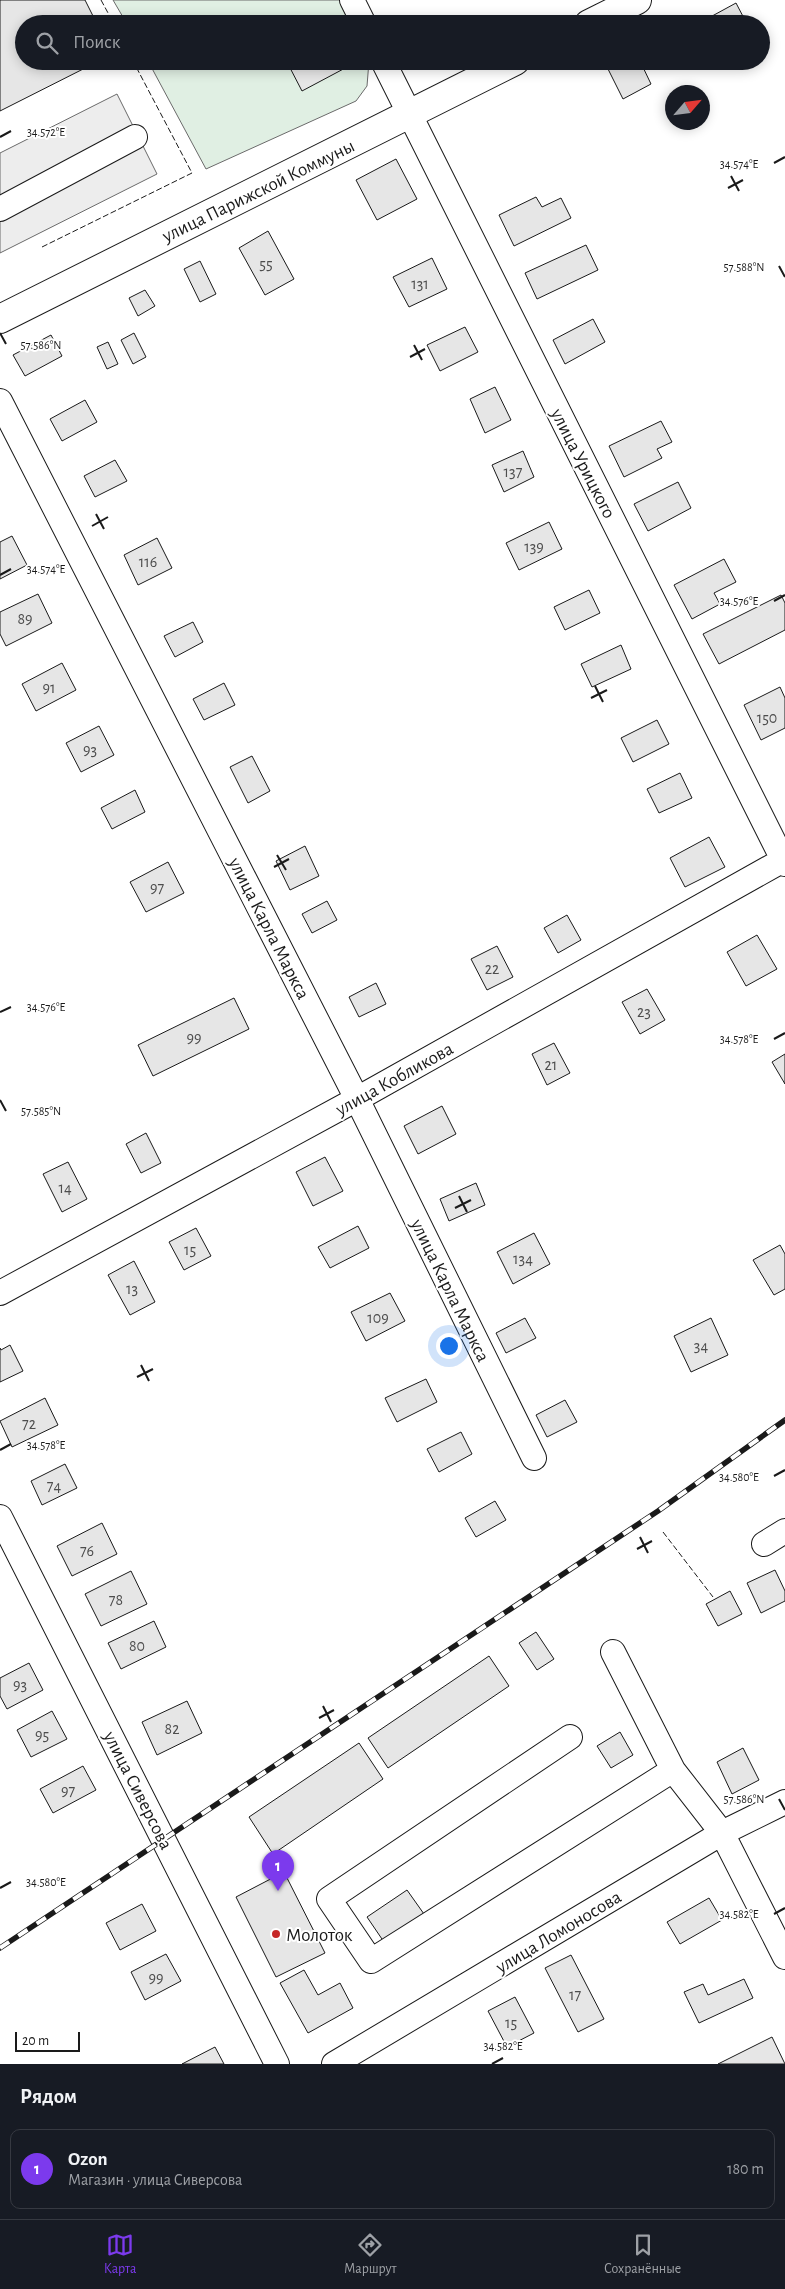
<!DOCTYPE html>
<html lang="ru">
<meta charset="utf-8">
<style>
body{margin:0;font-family:"Alegreya Sans",sans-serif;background:#20242c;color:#f1f3f6}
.compass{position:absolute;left:665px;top:85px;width:45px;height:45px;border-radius:50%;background:#171b24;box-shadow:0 2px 12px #0003;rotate:62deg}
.scale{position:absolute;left:15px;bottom:12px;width:65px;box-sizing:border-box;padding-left:5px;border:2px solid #1a1a1a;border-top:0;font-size:14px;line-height:18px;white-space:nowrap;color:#1a1a1a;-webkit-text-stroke:4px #fff;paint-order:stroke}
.you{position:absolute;left:448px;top:1345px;width:18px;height:18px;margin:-12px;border:4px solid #fff;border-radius:50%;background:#1a73e8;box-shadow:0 0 0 8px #1a73e833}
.badge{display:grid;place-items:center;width:32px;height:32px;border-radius:50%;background:#7c3aed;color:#fff;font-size:16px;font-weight:700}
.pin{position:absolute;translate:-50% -41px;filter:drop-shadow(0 1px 2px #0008)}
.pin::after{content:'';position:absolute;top:26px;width:18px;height:15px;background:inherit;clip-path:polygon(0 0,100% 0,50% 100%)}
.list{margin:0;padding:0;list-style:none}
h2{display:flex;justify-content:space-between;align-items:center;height:65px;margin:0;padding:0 20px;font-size:21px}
h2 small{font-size:16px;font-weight:400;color:#9ea1a6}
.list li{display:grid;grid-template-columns:32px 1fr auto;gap:15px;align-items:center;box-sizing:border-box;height:80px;margin:0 10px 10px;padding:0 10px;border:1px solid #363941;border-radius:10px}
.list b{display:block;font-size:19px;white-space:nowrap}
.list p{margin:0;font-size:16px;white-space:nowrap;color:#9ea1a6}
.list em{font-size:16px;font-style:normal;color:#9ea1a6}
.icon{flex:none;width:28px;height:28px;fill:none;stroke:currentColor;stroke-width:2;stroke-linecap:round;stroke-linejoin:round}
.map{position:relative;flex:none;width:785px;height:2064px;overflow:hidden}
.search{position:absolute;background:#171b24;box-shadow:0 2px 12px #0003;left:15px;right:15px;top:15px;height:55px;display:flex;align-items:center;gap:12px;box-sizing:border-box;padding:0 18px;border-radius:28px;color:#9ea1a6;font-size:19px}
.sheet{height:155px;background:#171b24}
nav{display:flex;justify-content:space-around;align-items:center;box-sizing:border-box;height:70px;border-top:1px solid #363941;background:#171b24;font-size:14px;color:#9ea1a6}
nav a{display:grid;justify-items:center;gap:2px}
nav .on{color:#7c3aed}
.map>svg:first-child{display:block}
.green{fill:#e0efe3;stroke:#6a6a6a}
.parking{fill:#ededed;stroke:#6a6a6a}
.building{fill:#e6e6e6;stroke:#1a1a1a}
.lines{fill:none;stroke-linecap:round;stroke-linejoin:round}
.minor-casing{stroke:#1a1a1a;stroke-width:26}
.highway-casing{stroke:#1a1a1a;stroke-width:30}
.minor{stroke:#fff;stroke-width:24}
.highway{stroke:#fff;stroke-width:28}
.rail-casing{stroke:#1a1a1a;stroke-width:5.5}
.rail{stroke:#fff;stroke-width:4;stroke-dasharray:11;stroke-linecap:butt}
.fence{stroke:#1a1a1a;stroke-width:1;stroke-dasharray:6 2.5;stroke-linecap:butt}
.ticks{fill:none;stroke:#1a1a1a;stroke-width:2}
.poi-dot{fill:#c62828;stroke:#fff;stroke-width:2}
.labels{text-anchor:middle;stroke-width:4;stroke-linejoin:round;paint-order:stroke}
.number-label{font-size:16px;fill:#4d4d4d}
.street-label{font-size:19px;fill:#1a1a1a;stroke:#fff}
.poi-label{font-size:19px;fill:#1a1a1a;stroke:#fff;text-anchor:start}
.ticks-label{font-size:12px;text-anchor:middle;fill:#1a1a1a;stroke:#fff;stroke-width:4;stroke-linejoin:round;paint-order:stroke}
</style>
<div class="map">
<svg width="785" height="2064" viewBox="0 0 785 2064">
<rect width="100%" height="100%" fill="#fff"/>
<path class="green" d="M113 0H341L352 24H127Z
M148 61H369L367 86 356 101 206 169Z"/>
<path class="parking" d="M117 94 157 174 0 253V153Z"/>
<path class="building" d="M0 0H85L97 24H24V61H99L0 111Z
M736 3 747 24H704L703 21Z
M294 61H347L349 66 302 91 288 64Z
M613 61H640L651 84 623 99 606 65Z
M396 159 417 199 377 220 356 180Z
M536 197 542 207 561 198 571 218 514 246 499 215Z
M268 231 294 279 265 295 239 248Z
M586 245 598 270 537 299 525 273Z
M432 258 447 289 409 307 393 277Z
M200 261 216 294 200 302 184 269Z
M145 290 155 306 138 316 129 298Z
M593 319 605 342 565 364 553 340Z
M465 327 478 352 440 371 427 345Z
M134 333 146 357 133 364 121 340Z
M51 335 62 356 25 376 13 355Z
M108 342 118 364 107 369 97 347Z
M495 387 511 420 485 433 470 399Z
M85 400 97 422 62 441 50 419Z
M661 421 672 442 657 449 662 458 624 477 609 446Z
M523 451 534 477 504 492 492 465Z
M115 460 127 481 95 497 84 476Z
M678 482 691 508 648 531 634 504Z
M549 522 562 549 519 570 506 543Z
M12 536 27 565 0 579V542Z
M157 538 172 568 138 585 124 555Z
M724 559 736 582 714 593 720 604 692 619 674 585Z
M589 590 600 613 565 630 554 607Z
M38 594 52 623 6 646 0 634V612Z
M781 595 785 603V630L719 664 703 634Z
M193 622 203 642 175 657 164 636Z
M621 645 631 669 592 687 581 664Z
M62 663 76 690 36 711 22 684Z
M224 683 235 705 204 720 193 699Z
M780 687 785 698V728L761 740 744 705Z
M657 720 669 744 633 762 621 738Z
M99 726 114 755 81 772 66 743Z
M252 756 270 791 248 803 230 767Z
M680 773 692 798 659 813 647 789Z
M135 790 145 812 112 829 101 808Z
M709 837 725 867 685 887 670 858Z
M305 846 319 876 290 890 276 861Z
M168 862 184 893 146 912 130 882Z
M327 901 337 920 312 933 302 914Z
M567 915 581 940 558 953 544 928Z
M757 935 777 969 746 986 727 952Z
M497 946 513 977 487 990 471 959Z
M376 983 386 1004 359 1017 349 997Z
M647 989 665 1020 640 1034 622 1002Z
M234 998 249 1029 153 1076 138 1045Z
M554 1043 570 1073 547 1085 532 1054Z
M785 1054V1084L772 1062Z
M442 1106 456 1134 418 1154 404 1126Z
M146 1133 161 1163 141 1173 126 1144Z
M325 1157 343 1191 313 1206 296 1172Z
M68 1162 87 1199 62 1212 43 1174Z
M476 1183 485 1205 449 1221 440 1199Z
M358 1226 369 1248 330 1268 318 1247Z
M196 1228 211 1256 184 1270 169 1242Z
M534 1233 550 1264 513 1284 497 1252Z
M780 1245 785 1254V1289L774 1295 753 1260Z
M134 1261 155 1302 130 1315 108 1275Z
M390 1293 405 1321 366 1341 351 1312Z
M525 1318 536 1338 506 1353 496 1333Z
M711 1318 728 1355 691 1372 674 1336Z
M10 1345 23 1371 0 1382V1348L1 1350Z
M426 1379 437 1402 397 1422 385 1398Z
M45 1398 58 1425 12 1447 0 1421Z
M565 1400 577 1422 547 1437 536 1415Z
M461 1432 472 1454 439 1472 427 1449Z
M65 1464 77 1488 42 1505 31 1481Z
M495 1501 506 1520 476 1537 465 1518Z
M102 1523 117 1554 72 1576 57 1546Z
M775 1570 785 1591V1601L761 1613 747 1583Z
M131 1571 147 1604 101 1626 85 1594Z
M730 1591 742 1614 718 1626 706 1604Z
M154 1621 166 1647 121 1669 108 1643Z
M536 1632 554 1659 537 1670 519 1643Z
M489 1656 509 1686 388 1768 368 1738Z
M29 1663 43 1690 7 1709 0 1696V1678Z
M187 1701 202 1733 157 1755 142 1722Z
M52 1711 67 1739 31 1757 17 1730Z
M620 1732 633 1755 611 1768 597 1746Z
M359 1743 383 1779 273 1854 249 1817Z
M743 1748 759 1780 732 1794 717 1762Z
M83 1766 96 1790 53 1813 40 1789Z
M284 1872 325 1953 276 1977 236 1897Z
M407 1890 424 1914 384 1942 367 1917Z
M709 1898 722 1920 680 1944 667 1922Z
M142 1904 156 1931 120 1950 106 1923Z
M166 1954 181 1981 145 2000 131 1972Z
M571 1955 604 2019 578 2032 545 1968Z
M304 1970 318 1995 340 1983 353 2008 308 2033 280 1983Z
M744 1979 753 1998 699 2023 684 1992 703 1984 708 1995Z
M515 1997 534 2033 507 2047 488 2011Z
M772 2037 785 2064H718Z
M215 2047 224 2064H182Z"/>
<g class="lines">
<g class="minor-casing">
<path id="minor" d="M352 0 364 24
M383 61 785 864
M0 209 135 137
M0 401 357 1099 534 1458
M0 1293 357 1099 785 859
M0 1517 277 2064
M764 1544 785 1531
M613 1652 673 1770 722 1833 785 1957
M570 1737 329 1899 371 1961 673 1770
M334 2064 722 1833 785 1802"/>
</g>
<g class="highway-casing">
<path id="highway" d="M589 24 637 0
M0 319 515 61"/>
</g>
<use href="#minor" class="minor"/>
<use href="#highway" class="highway"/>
<g class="rail-casing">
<path id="rail" d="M0 1948 658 1511 785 1420"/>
</g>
<use href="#rail" class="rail"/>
<path class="fence" d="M101 0 114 24
M42 247 192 173 133 61
M663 1532 713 1597"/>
</g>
<path class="ticks" d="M0 137 11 131M774 163 785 157M731 176 739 191M728 188 743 180M779 266 785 277M0 333 6 344M414 345 422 360M410 357 425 349M96 514 104 529M92 526 108 517M0 575 11 569M774 601 785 595M595 686 603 702M591 698 607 690M277 855 286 870M274 867 289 859M0 1012 11 1007M774 1039 785 1033M0 1100 6 1111M459 1196 467 1212M455 1208 471 1200M141 1365 149 1381M137 1377 153 1369M0 1450 11 1444M774 1476 785 1470M640 1537 648 1553M637 1549 652 1541M323 1706 331 1722M319 1718 334 1710M779 1799 785 1810M0 1888 11 1882M774 1914 785 1908M492 2064 503 2058"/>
<circle class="poi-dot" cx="276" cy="1934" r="5"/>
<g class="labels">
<g class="number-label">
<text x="266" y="269">55</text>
<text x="420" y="289">131</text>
<text x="513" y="477">137</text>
<text x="534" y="552">139</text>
<text x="148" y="567">116</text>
<text x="25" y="624">89</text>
<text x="49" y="693">91</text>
<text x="767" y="723">150</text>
<text x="90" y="755">93</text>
<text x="157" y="893">97</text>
<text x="492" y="974">22</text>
<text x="644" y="1017">23</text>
<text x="194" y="1043">99</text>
<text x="551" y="1070">21</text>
<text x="65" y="1193">14</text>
<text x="190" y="1255">15</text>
<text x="523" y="1264">134</text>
<text x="132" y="1294">13</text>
<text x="378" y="1323">109</text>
<text x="701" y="1351">34</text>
<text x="29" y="1429">72</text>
<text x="54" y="1491">74</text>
<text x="87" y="1556">76</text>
<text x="116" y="1605">78</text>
<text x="137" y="1651">80</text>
<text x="20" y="1690">93</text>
<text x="172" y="1734">82</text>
<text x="42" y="1740">95</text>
<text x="68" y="1796">97</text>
<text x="156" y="1983">99</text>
<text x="575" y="2000">17</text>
<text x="511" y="2028">15</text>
</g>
<g class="street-label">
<text transform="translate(258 190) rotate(-26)" y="7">улица Парижской Коммуны</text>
<text transform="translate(584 463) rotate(63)" y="7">улица Урицкого</text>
<text transform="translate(270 928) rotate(63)" y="7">улица Карла Маркса</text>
<text transform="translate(394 1078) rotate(-29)" y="7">улица Кобликова</text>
<text transform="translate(451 1290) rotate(64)" y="7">улица Карла Маркса</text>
<text transform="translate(139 1790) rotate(63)" y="7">улица Сиверсова</text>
<text transform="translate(558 1931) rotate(-31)" y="7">улица Ломоносова</text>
</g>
<g class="poi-label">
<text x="286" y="1941">Молоток</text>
</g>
</g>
<g class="ticks-label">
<text x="46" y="136">34.572°E</text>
<text x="739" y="168">34.574°E</text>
<text x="744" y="271">57.588°N</text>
<text x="41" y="349">57.586°N</text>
<text x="46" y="573">34.574°E</text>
<text x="739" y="605">34.576°E</text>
<text x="46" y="1011">34.576°E</text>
<text x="739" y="1043">34.578°E</text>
<text x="41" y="1115">57.585°N</text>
<text x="46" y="1449">34.578°E</text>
<text x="739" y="1481">34.580°E</text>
<text x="744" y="1803">57.586°N</text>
<text x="46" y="1886">34.580°E</text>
<text x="739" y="1918">34.582°E</text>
<text x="503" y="2050">34.582°E</text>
</g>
</svg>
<svg class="compass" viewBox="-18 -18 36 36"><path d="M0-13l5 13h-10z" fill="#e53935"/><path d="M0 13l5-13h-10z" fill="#9ea1a6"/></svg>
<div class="scale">20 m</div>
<div class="you"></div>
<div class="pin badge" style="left:278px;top:1891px">1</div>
<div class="search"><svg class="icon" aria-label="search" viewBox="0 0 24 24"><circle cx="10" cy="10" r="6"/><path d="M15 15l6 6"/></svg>Поиск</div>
</div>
<section class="sheet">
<h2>Рядом<small></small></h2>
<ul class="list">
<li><span class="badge">1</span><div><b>Ozon</b><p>Магазин · улица Сиверсова</p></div><em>180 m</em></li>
</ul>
</section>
<nav>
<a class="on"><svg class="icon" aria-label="map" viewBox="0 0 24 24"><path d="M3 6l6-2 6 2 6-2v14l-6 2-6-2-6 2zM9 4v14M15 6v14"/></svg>Карта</a>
<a><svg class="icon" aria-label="directions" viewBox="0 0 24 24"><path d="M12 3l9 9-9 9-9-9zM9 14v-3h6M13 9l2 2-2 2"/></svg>Маршрут</a>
<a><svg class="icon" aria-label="saved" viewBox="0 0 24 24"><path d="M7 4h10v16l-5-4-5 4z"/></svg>Сохранённые</a>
</nav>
